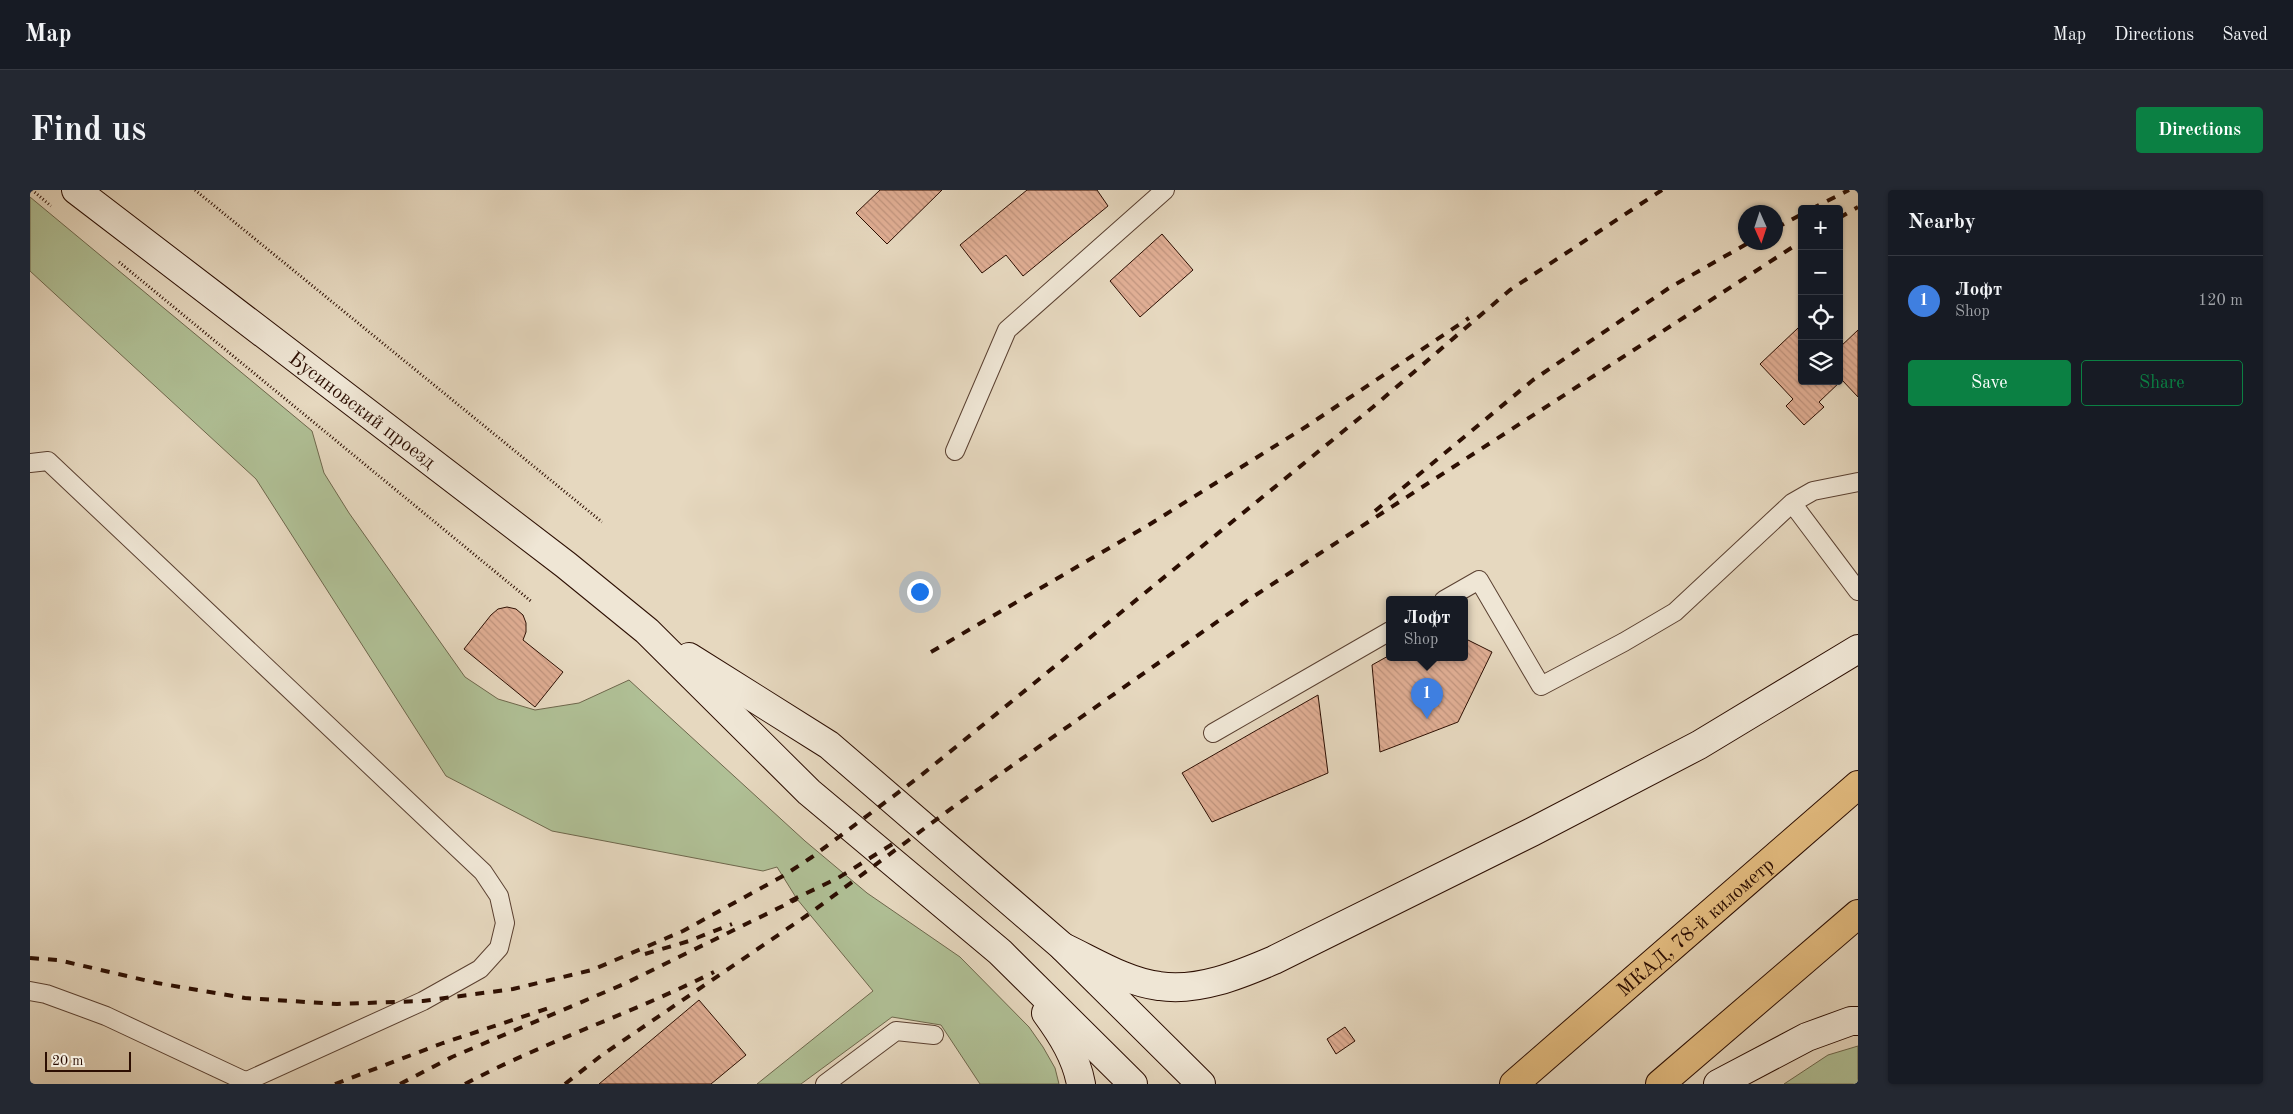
<!DOCTYPE html>
<meta charset="utf-8">
<style>
body{margin:0;font-family:"Old Standard TT",serif;background:#242831;color:#f1f3f6}
.controls{position:absolute;right:15px;top:15px;display:grid;overflow:hidden;border-radius:5px;box-shadow:0 1px 4px #0004}
.controls button{width:45px;height:45px;display:grid;place-items:center;padding:0;border:0;border-bottom:1px solid #363941;background:#171b24;color:#f1f3f6;font:25px sans-serif}
.compass{position:absolute;left:1708px;top:15px;width:45px;height:45px;border-radius:50%;background:#171b24;box-shadow:0 1px 4px #0004;rotate:177deg}
.scale{position:absolute;left:15px;bottom:12px;width:86px;box-sizing:border-box;padding-left:5px;border:2px solid #2c0e02;border-top:0;font-size:14px;line-height:18px;white-space:nowrap;color:#2c0e02;-webkit-text-stroke:4px #efe6d5;paint-order:stroke}
.you{position:absolute;left:889px;top:401px;width:18px;height:18px;margin:-12px;border:4px solid #fff;border-radius:50%;background:#1a73e8;box-shadow:0 0 0 8px #1a73e833}
.badge{display:grid;place-items:center;width:32px;height:32px;border-radius:50%;background:#0b8043;color:#fff;font-size:16px;font-weight:700}
.pin{position:absolute;translate:-50% -41px;filter:drop-shadow(0 1px 2px #0008)}
.pin::after{content:'';position:absolute;top:26px;width:18px;height:15px;background:inherit;clip-path:polygon(0 0,100% 0,50% 100%)}
.popup{position:absolute;left:1356px;top:406px;width:82px;height:65px;box-sizing:border-box;display:grid;place-content:center;border-radius:5px;background:#171b24;filter:drop-shadow(0 1px 4px #0005);font-size:16px;white-space:nowrap;color:#9ea1a6}
.popup b{font-size:19px;color:#f1f3f6}
.popup::after{content:'';position:absolute;left:50%;top:100%;margin-left:-10px;border:10px solid transparent;border-top-color:#171b24}
.list{margin:0;padding:0;list-style:none}
h2{display:flex;justify-content:space-between;align-items:center;height:65px;margin:0;padding:0 20px;font-size:21px}
h2 small{font-size:16px;font-weight:400;color:#9ea1a6}
.list li{display:grid;grid-template-columns:32px 1fr auto;gap:15px;align-items:center;box-sizing:border-box;height:90px;padding:0 20px;border-top:1px solid #363941}
.list b{display:block;font-size:19px;white-space:nowrap}
.list p{margin:0;font-size:16px;white-space:nowrap;color:#9ea1a6}
.list em{font-size:16px;font-style:normal;color:#9ea1a6}
.actions{display:flex;gap:10px;padding:15px 20px}
.actions a{flex:1;padding:11px 0;border:1px solid #0b8043;border-radius:5px;text-align:center;font-size:18px;color:#0b8043}
.actions .main{background:#0b8043;color:#fff}
.icon{flex:none;width:28px;height:28px;fill:none;stroke:currentColor;stroke-width:2;stroke-linecap:round;stroke-linejoin:round}
.map{position:relative;flex:none;width:1828px;height:894px;overflow:hidden;border-radius:5px}
header{display:flex;align-items:center;gap:30px;box-sizing:border-box;height:70px;padding:0 25px;background:#171b24;border-bottom:1px solid #363941}
header strong{font-size:24px}
nav{display:flex;gap:28px;margin-inline-start:auto;font-size:18px}
.intro{display:flex;align-items:center;justify-content:space-between;box-sizing:border-box;height:120px;padding:0 30px}
h1{margin:0;font-size:35px}
.button{padding:12px 22px;border-radius:5px;background:#0b8043;color:#fff;font-size:18px;font-weight:700}
main{display:flex;gap:30px;padding:0 30px}
aside{flex:1;background:#171b24;border-radius:5px;box-shadow:0 1px 4px #0004}
.map>svg:first-child{display:block}
.green{fill:#b0c096;stroke:#6e674c}
.building{fill:url(#building-back-hatch);stroke:#2c0e02}
.lines{fill:none;stroke-linecap:round;stroke-linejoin:round}
.lane-casing{stroke:#5a4031;stroke-width:20}
.secondary-casing{stroke:#2c0e02;stroke-width:30}
.highway-casing{stroke:#2c0e02;stroke-width:30}
.path{stroke:#2c0e02;stroke-width:3;stroke-dasharray:1 2.5;stroke-linecap:butt}
.lane{stroke:#efe6d5;stroke-width:18}
.secondary{stroke:#efe6d5;stroke-width:28}
.highway{stroke:#e3bc80;stroke-width:28}
.rail{stroke:#2c0e02;stroke-width:4;stroke-dasharray:9 9;stroke-linecap:butt}
.labels{text-anchor:middle;stroke-width:4;stroke-linejoin:round;paint-order:stroke}
.street-label{font-size:20px;fill:#2c0e02;stroke:#efe6d5}
</style>
<header>
<strong>Map</strong>
<nav><a>Map</a><a>Directions</a><a>Saved</a></nav>
</header>
<div class="intro"><h1>Find us</h1><a class="button">Directions</a></div>
<main>
<div class="map">
<svg width="1828" height="894" viewBox="0 0 1828 894">
<defs>
<pattern id="building-back-hatch" width="6" height="6" patternUnits="userSpaceOnUse" patternTransform="scale(1.25)"><rect width="6" height="6" fill="#e0ae94"/><path d="M-1 5l2 2M0 0l6 6M5-1l2 2" fill="none" stroke="#c0947e"/></pattern>
</defs>
<rect width="100%" height="100%" fill="#e6d8bf"/>
<filter id="stains"><feTurbulence type="fractalNoise" baseFrequency=".004" numOctaves="4"/><feColorMatrix values="0 0 0 0 .2 0 0 0 0 .09 0 0 0 0 .02 0 0 0 .5 -.17"/></filter>
<radialGradient id="worn" r=".72"><stop offset=".6" stop-color="#630" stop-opacity="0"/><stop offset="1" stop-color="#630" stop-opacity=".3"/></radialGradient>
<path class="green" d="M0 7 282 241 294 283 319 323 435 487 468 509 505 520 549 513 599 490 775 651 837 703 930 767 999 837 1013 857 1025 878 1029 894H950L911 835 862 827 771 894H727L843 801 767 709 747 677 733 681 522 641 416 586 226 289 0 81Z
M1828 856V894H1754L1798 865Z"/>
<path class="building" d="M850 0H912L857 54 826 23Z
M997 0H1067L1078 16 993 86 976 65 952 83 930 55Z
M1132 44 1163 80 1110 127 1080 91Z
M1768 138 1772 142V191H1809V158L1828 140V207L1812 190 1789 212 1794 217 1774 235 1756 216 1763 209 1730 174Z
M477 417 486 419 493 425 496 433V442L493 450 533 482 505 517 434 459 461 425 468 419Z
M1434 448 1462 462 1428 532 1350 562 1342 475 1360 465V468H1434Z
M1288 505 1298 583 1182 632 1152 583Z
M669 810 716 865 681 894H569Z
M1315 837 1325 851 1306 864 1297 849Z"/>
<g class="lines">
<g class="lane-casing">
<path id="lane" d="M925 261 977 140 1135 0
M0 273 18 271 453 682 469 706 475 733 469 758 450 779 393 811 217 891
M1762 313 1828 401
M1414 410 1449 390 1511 496 1594 452 1645 422 1762 313 1783 301 1828 292
M1183 543 1360 441
M0 801 16 804 76 826 221 894
M795 894 866 841 904 845"/>
</g>
<g class="secondary-casing">
<g id="secondary">
<path id="s1" d="M46 0 536 375 617 441 779 602 970 762 1103 894"/>
<path d="M659 467 799 555 1033 757 1171 894"/>
<path d="M1033 757C1063 771 1096 792 1129 796 1168 802 1209 785 1244 770L1502 642 1669 555 1828 459"/>
<path d="M1016 823C1032 845 1046 867 1051 894"/>
<path d="M1688 894 1777 847 1821 831H1828"/>
</g>
</g>
<g class="highway-casing">
<g id="highway">
<path id="s2" d="M1484 894 1828 595"/>
<path d="M1630 894 1828 724"/>
</g>
</g>
<path class="path" d="M2 0 21 16
M165 0 572 332
M89 72 502 412"/>
<use href="#lane" class="lane"/>
<use href="#secondary" class="secondary"/>
<use href="#highway" class="highway"/>
<path class="rail" d="M1781 19 1819 0
M1809 28 1828 17
M1746 38 1772 24
M1345 321 1503 190 1639 98 1720 52
M901 462 1117 336 1277 236 1439 128
M760 711 808 688 869 650
M615 764 659 751 702 734
M0 768 28 770 127 793 215 808 307 814 393 811 483 799 562 780 653 741 753 686 782 667 889 587 1343 217 1480 100 1632 0
M305 894 413 853 522 817
M370 894 422 867 594 794 767 709
M435 894C516 851 603 823 684 782
M535 894 572 865 779 724 926 615 1221 408 1772 51"/>
</g>
<g class="labels">
<g class="street-label">
<text dy="7" stroke="none"><textPath href="#s1" startOffset="361">Бусиновский проезд</textPath></text>
<text dy="7" stroke="none"><textPath href="#s2" startOffset="240">МКАД, 78-й километр</textPath></text>
</g>
</g>
<rect width="100%" height="100%" filter="url(#stains)"/>
<rect width="100%" height="100%" fill="url(#worn)"/>
</svg>
<div class="controls">
<button>+</button>
<button>−</button>
<button><svg class="icon" aria-label="locate" viewBox="0 0 24 24"><circle cx="12" cy="12" r="6"/><path d="M12 2v4M12 18v4M2 12h4M18 12h4"/></svg></button>
<button><svg class="icon" aria-label="layers" viewBox="0 0 24 24"><path d="M12 4l9 5-9 5-9-5zM3 14l9 5 9-5"/></svg></button>
</div>
<svg class="compass" viewBox="-18 -18 36 36"><path d="M0-13l5 13h-10z" fill="#e53935"/><path d="M0 13l5-13h-10z" fill="#9ea1a6"/></svg>
<div class="scale">20 m</div>
<div class="you"></div>
<div class="pin badge" style="left:1397px;top:529px;background:#3f7fe0">1</div>
<div class="popup"><b>Лофт</b>Shop</div>
</div>
<aside>
<h2>Nearby<small></small></h2>
<ul class="list">
<li><span class="badge" style="background:#3f7fe0">1</span><div><b>Лофт</b><p>Shop</p></div><em>120 m</em></li>
</ul>
<div class="actions"><a class="main">Save</a><a>Share</a></div>
</aside>
</main>
